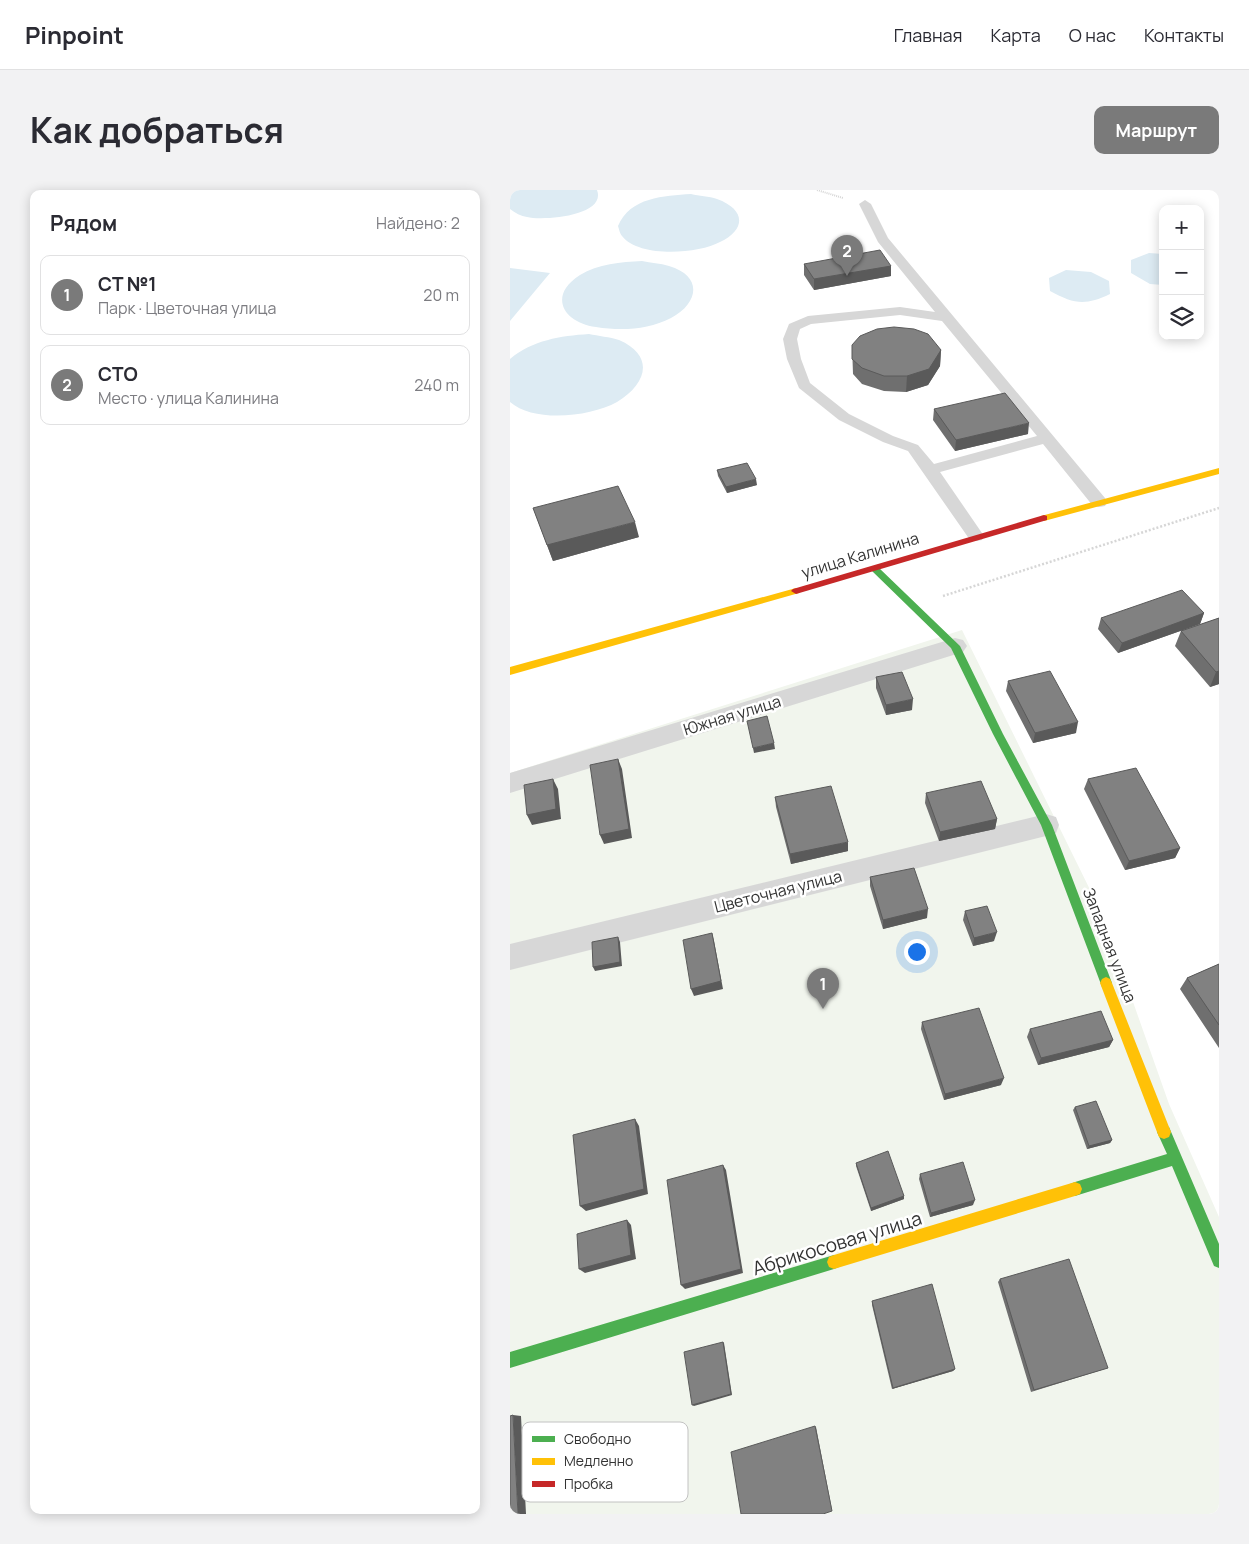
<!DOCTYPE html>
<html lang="ru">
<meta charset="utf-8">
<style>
body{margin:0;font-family:Manrope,sans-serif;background:#f2f2f3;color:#2b2b33}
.controls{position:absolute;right:15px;top:15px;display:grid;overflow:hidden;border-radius:10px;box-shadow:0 2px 12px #0003}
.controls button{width:45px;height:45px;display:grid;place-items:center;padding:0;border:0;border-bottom:1px solid #e1e1e2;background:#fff;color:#2b2b33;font:25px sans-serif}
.you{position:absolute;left:406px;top:761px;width:18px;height:18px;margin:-12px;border:4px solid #fff;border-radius:50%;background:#1a73e8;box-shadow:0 0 0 8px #1a73e833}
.badge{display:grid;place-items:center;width:32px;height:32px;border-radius:50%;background:#7a7a7a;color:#fff;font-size:16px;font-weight:700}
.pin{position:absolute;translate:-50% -41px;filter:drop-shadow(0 1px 2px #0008)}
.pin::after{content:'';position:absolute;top:26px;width:18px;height:15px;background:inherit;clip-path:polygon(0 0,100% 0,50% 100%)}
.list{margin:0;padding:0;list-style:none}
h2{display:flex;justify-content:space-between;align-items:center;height:65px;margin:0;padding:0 20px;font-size:21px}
h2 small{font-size:16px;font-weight:400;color:#7c7c81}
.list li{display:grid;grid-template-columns:32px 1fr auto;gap:15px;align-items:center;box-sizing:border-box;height:80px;margin:0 10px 10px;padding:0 10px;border:1px solid #e1e1e2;border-radius:10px}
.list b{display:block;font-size:19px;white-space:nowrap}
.list p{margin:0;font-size:16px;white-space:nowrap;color:#7c7c81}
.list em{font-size:16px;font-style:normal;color:#7c7c81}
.icon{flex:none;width:28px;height:28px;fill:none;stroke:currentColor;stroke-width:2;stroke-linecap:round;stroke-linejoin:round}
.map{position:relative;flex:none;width:709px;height:1324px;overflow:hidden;border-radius:10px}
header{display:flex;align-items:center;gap:30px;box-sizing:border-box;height:70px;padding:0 25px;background:#fff;border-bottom:1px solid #e1e1e2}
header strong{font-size:24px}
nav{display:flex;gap:28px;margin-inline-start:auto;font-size:18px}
.intro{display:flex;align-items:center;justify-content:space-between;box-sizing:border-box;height:120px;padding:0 30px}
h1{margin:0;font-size:35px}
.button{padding:12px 22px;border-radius:10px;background:#7a7a7a;color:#fff;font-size:18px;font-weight:700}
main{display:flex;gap:30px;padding:0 30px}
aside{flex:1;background:#fff;border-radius:10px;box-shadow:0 2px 12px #0003}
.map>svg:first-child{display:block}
.green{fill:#f1f5ed}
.water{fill:#ddebf3}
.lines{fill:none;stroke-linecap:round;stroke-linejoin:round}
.path-far1{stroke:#d6d6d6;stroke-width:2;stroke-dasharray:1 1;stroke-linecap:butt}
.path{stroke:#d6d6d6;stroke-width:2.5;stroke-dasharray:2 2;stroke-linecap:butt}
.lane{fill:#d7d7d7;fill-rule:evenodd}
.street{fill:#d7d7d7;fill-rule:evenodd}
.fast{fill:#4caf50;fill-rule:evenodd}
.slow{fill:#ffc107;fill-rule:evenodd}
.jam{fill:#c62828;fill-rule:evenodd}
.wall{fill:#6f6f6f}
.shaded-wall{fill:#5a5a5a}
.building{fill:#818181;stroke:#5a5a5a}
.labels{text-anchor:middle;stroke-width:5;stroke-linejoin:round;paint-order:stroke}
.street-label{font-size:16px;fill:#333;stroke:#fff}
.near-street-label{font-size:19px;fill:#333;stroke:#fff}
.key{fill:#fff;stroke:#c2c2c2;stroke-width:1}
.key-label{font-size:14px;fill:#333}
</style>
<header>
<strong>Pinpoint</strong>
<nav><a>Главная</a><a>Карта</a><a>О нас</a><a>Контакты</a></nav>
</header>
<div class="intro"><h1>Как добраться</h1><a class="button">Маршрут</a></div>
<main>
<aside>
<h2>Рядом<small>Найдено: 2</small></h2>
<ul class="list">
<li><span class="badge">1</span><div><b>СТ №1</b><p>Парк · Цветочная улица</p></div><em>20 m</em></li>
<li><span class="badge">2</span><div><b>СТО</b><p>Место · улица Калинина</p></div><em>240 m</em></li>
</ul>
</aside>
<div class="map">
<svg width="709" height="1324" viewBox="0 0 709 1324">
<rect width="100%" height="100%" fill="#fff"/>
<path class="green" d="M452 440 592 724 659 914 709 1027V1324H0V583Z"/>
<path class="water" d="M4 0H87C97 26 33 31 17 27 11 26 5 23 0 19V4Z
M181 4C189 6 199 6 207 9 235 19 237 39 210 52 188 64 129 68 112 46 110 44 109 39 108 36 120 7 154 6 181 4Z
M639 63 653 64V95L640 94 621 83V70Z
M132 71C141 73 150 73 159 76 193 86 189 113 161 128 138 140 111 141 86 137 54 133 37 106 70 85 88 74 111 72 132 71Z
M0 78 40 83 0 131Z
M556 80 581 82 599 91 600 104C575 116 564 114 540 101L539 88Z
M79 144C88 146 100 147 109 150 146 166 136 195 107 212 80 227 24 233 0 212V169C23 150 50 146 79 144Z"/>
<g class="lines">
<path class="path-far1" d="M307 0 333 8"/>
<path class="path" d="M433 406 709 318"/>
<path class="lane" d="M355 10 361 14 378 48 595 308 597 312 595 316 589 317 583 316 533 254 430 282 474 346 472 350 466 351 460 350 398 261 373 252 329 230 289 198 277 169 273 149 279 134 298 126 390 117 425 122 368 52 349 14ZM390 125 432 131 527 246 424 274 408 255 383 246 339 224 300 193 291 169 287 149 290 139 301 134Z"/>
<path class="street" d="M445 448 453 450 457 456 453 462 0 603V583Z
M536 624 546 627 549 635 546 643 536 646 0 780V754Z"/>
<path class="fast" d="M365 376 368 377 450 456 493 544 542 635 602 793 600 797 596 799 592 797 531 635 483 544 441 458 362 381 360 379Z
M654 935 659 937 709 1054V1078L704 1076 662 976 565 1006 560 1004 558 999 560 994 565 992 657 964 647 942 649 937Z
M324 1065 329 1067 331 1072 329 1077 324 1079 0 1178V1162Z"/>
<path class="slow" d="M709 278V284L534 331 530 328 531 326Z
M286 398 291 401 289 403 0 485V477Z
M596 787 600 789 602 793 661 942 659 947 654 949 649 947 647 942 590 793 592 789Z
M565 992 570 994 572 999 570 1004 565 1006 324 1079 319 1077 317 1072 319 1067 324 1065Z"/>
<path class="jam" d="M534 325 537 326V330L286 404 281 401 283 399Z"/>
</g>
<path class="wall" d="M294 74 381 76V86L304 100 294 85Z
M342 155 431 160 430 176 418 195 396 202 374 201 352 194 343 184Z
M424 219 518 244 445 261 423 230Z
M207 280 247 295 217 303 208 286Z
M23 318 129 347 43 371Z
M694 423 690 434 608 463 588 439 591 428Z
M709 428V494L700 497 665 456 671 441Z
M366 487 402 520 376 525 366 498Z
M498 491 566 543 523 553 496 501Z
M578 589 670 658 665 668 615 680 574 599Z
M416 603 487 629 485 639 429 651 415 613Z
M265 607 338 661 281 674 266 617Z
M360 687 417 728 373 739 360 696Z
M455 721 484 751 463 756 453 730Z
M709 774V858L670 799 677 788Z
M412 832 491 895 434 910 411 839Z
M520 839 603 850 599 857 528 875 517 847Z
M565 917 602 950 600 953 577 959 563 920Z
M346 973 394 1006V1009L361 1021 346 976Z
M410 984 463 1015 420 1027 409 989Z
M490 1089 598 1178 521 1202 488 1092Z
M362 1111 445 1179 443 1181 382 1199 362 1115Z"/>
<path class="shaded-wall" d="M381 76V86L304 100V89Z
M431 160 430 176 418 195 396 202 397 186Z
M519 233 518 244 445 261 446 250Z
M246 289 247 295 217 303 216 297Z
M125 332 129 347 43 371 37 355Z
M694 423 690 434 608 463 612 453Z
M709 481V494L700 497 706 482Z
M403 509 402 520 376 525V515Z
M568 532 566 543 523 553 525 543Z
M264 553 265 559 244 563 243 558Z
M108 569 112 579 122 648 94 654 90 645Z
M43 589 48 599 51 629 22 635 17 625Z
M487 629 485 639 429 651 430 642Z
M338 652V661L281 674 280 664Z
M670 658 665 668 615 680 619 671Z
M418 719 417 728 373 739V730Z
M487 742 484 751 463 756 464 748Z
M202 743 204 751 213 799 184 806 181 799Z
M108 747 110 752 112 776 85 781 83 777Z
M603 850 599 857 528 875 531 868Z
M494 888 491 895 434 910 435 904Z
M125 929 129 936 138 1004 76 1021 70 1016Z
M602 950 600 953 577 959 579 956Z
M213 975 216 980 233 1083 175 1099 171 1095Z
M394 1006V1009L361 1021V1018Z
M465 1010 463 1015 420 1027 421 1023Z
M117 1030 121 1035 126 1069 75 1083 69 1079Z
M213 1152 214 1153 222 1205 184 1216 182 1215Z
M445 1179 443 1181 382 1199 383 1198Z
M3 1225 11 1226 16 1324H8Z
M305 1236 306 1237 322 1320V1321Z"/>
<path class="building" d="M370 60 381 76 304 89 294 74Z
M384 137 404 139 418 144 431 160 419 179 397 186H374L352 178 342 169V155L350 146 367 139Z
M495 203 519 233 446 250 424 219Z
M237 273 246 289 216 297 207 280Z
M108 296 125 332 37 355 23 318Z
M672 400 694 423 612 453 591 428Z
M709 428V481L706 482 671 441Z
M540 481 568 532 525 543 498 491Z
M392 482 403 509 376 515 366 487Z
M257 526 264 553 243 558 237 531Z
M108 569 119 639 90 645 80 575Z
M626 578 670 658 619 671 578 589Z
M43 589 46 619 17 625 14 595Z
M471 591 487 629 430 642 416 603Z
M321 596 338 652 280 664 265 607Z
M404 678 418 719 373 730 360 687Z
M477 716 487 742 464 748 455 721Z
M202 743 211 791 181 799 173 750Z
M108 747 110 772 83 777 82 752Z
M709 774V835L677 788Z
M469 818 494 888 435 904 412 832Z
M591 821 603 850 531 868 520 839Z
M586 911 602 950 579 956 565 917Z
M125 929 134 999 70 1016 63 945Z
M378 961 394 1006 361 1018 346 973Z
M453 972 465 1010 421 1023 410 984Z
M213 975 231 1079 171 1095 157 990Z
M117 1030 121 1065 69 1079 67 1044Z
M559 1069 598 1178 524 1200 490 1089Z
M422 1094 445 1179 383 1198 362 1111Z
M213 1152 221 1204 182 1215 174 1162Z
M3 1225 8 1324H0V1226Z
M305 1236 322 1321 313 1324H231L221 1262Z"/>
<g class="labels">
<g class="street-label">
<text transform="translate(350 365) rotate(-17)" y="6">улица Калинина</text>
<text transform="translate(222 525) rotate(-17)" y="6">Южная улица</text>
<text transform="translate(268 701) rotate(-14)" y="6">Цветочная улица</text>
<text transform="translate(600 755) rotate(69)" y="6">Западная улица</text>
</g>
<g class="near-street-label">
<text transform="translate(327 1053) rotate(-17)" y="7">Абрикосовая улица</text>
</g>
</g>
<rect x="12" y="1232" width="166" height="80" rx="8" class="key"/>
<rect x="22" y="1246" width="23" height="6" fill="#4caf50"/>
<rect x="22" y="1268" width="23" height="7" fill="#ffc107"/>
<rect x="22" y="1291" width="23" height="6" fill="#c62828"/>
<g class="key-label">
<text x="54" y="1254">Свободно</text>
<text x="54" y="1276">Медленно</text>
<text x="54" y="1299">Пробка</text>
</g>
</svg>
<div class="controls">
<button>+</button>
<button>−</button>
<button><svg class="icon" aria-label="layers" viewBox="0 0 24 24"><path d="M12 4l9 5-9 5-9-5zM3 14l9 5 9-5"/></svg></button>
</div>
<div class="you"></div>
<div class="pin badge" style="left:313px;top:819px">1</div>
<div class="pin badge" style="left:337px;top:86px">2</div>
</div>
</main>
